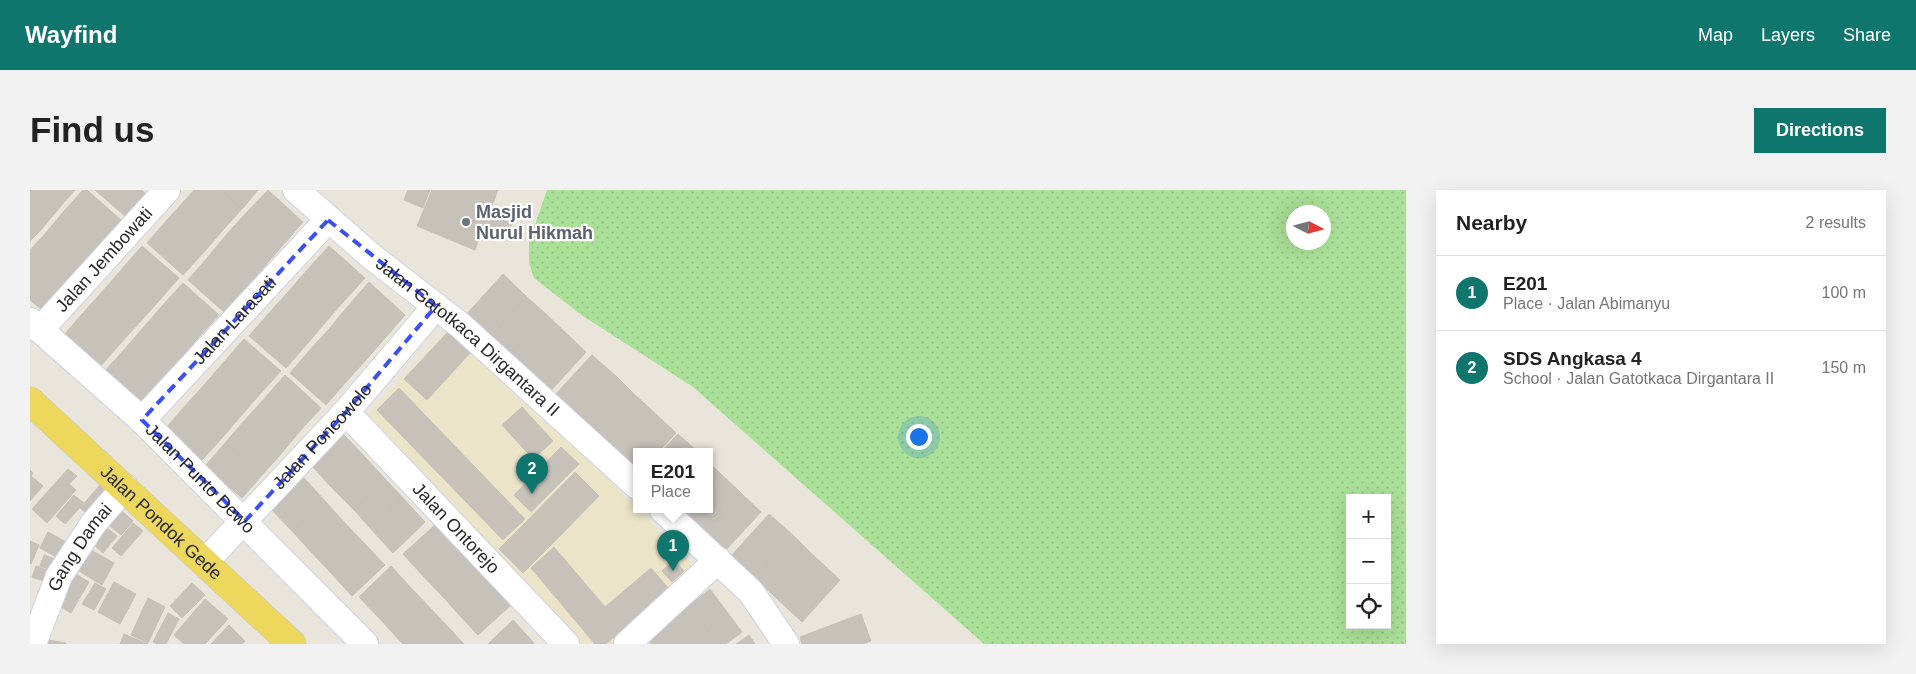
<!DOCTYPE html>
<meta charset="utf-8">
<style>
body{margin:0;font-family:Helvetica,sans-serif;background:#f2f2f2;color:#222}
.controls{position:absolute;right:15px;bottom:15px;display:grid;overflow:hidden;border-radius:0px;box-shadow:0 5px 20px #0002}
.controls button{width:45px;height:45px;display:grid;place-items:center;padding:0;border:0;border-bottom:1px solid #e0e0e0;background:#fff;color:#222;font:25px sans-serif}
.compass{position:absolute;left:1256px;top:15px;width:45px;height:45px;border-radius:50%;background:#fff;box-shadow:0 5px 20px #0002;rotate:96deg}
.you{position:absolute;left:888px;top:246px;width:18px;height:18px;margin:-12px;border:4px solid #fff;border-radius:50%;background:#1a73e8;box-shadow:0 0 0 8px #1a73e833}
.badge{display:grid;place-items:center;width:32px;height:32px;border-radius:50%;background:#0f766e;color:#fff;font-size:16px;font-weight:700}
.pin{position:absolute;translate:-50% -41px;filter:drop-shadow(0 1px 2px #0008)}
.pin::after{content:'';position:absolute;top:26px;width:18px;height:15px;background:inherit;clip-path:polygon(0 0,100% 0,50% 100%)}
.popup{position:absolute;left:603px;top:258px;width:80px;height:65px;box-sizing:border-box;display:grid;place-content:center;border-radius:0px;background:#fff;filter:drop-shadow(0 1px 4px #0005);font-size:16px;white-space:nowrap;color:#767676}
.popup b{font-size:19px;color:#222}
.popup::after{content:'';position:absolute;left:50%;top:100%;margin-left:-10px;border:10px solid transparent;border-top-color:#fff}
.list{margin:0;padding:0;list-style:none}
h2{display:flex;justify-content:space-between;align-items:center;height:65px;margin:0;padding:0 20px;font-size:21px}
h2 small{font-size:16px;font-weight:400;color:#767676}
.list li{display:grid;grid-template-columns:32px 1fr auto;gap:15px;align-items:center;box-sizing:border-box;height:75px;padding:0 20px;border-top:1px solid #e0e0e0}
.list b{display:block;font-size:19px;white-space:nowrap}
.list p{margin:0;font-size:16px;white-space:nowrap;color:#767676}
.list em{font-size:16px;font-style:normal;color:#767676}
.icon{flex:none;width:28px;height:28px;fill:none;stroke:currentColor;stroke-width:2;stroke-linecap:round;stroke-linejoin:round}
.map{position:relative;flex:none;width:1376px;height:454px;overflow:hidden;border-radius:0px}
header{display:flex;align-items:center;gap:30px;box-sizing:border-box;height:70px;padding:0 25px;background:#0f766e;color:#fff}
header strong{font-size:24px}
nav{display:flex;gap:28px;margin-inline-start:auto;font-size:18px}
.intro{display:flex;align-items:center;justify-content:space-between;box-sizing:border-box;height:120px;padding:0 30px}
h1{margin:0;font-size:35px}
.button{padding:12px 22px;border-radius:0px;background:#0f766e;color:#fff;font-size:18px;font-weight:700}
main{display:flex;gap:30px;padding:0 30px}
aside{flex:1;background:#fff;border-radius:0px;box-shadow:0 5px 20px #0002}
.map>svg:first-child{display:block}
.education{fill:#ece4c9}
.grass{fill:url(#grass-dots);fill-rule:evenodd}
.building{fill:#c6c1b9;stroke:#c5c1b4}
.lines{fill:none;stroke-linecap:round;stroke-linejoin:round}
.minor-casing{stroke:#cfd1e1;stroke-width:28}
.major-casing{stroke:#c7c7c7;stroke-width:29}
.minor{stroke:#fff;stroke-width:26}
.major{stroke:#edd75c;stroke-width:28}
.marked{fill:none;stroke:#3b4ff6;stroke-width:4;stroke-dasharray:10 6;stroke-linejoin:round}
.worship-dot{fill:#6b7280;stroke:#fff;stroke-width:2}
.labels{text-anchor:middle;stroke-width:4.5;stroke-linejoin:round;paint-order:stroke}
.worship-label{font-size:18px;font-weight:bold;fill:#5b616d;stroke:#fff;text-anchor:start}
.street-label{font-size:18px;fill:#282828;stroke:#fff}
</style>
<header>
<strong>Wayfind</strong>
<nav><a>Map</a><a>Layers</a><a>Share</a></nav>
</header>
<div class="intro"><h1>Find us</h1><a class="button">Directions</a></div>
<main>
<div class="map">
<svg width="1376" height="454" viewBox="0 0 1376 454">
<defs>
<pattern id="grass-dots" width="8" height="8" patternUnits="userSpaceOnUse" patternTransform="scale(1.25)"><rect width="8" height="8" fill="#aae097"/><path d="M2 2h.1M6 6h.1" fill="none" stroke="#92c082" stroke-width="1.8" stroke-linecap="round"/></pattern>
</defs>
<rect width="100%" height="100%" fill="#eae5da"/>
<path class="education" d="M423 134 671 383 590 454H551L338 224Z"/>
<path class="grass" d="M517 0H1376V454H954L663 197 550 124 504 88 499 73V52ZM1264 22H1294V52H1264ZM1320 308H1357V435H1320Z"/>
<path class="building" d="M0 0H11L30 17 11 40 0 30Z
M11 0H45L30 17Z
M53 0H57L91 30 71 54 34 21Z
M65 0H112L116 4 96 27Z
M164 0H191L212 19 192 41 156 9Z
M191 0H228L212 19Z
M238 0 273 32 253 55 216 23Z
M378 0H400L393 18 374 10Z
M402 0H468L461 18 484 28 475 51 452 41 445 60 387 36Z
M156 9 192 41 174 62 137 30Z
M34 21 71 54 51 76 15 44Z
M216 23 253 55 233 78 196 45Z
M0 30 11 40 0 51Z
M137 30 174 62 153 85 117 53Z
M15 44 51 76 32 97 0 69V60Z
M196 45 233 78 214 99 178 67Z
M112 56 149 88 128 112 92 79Z
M299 56 335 88 314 111 278 79Z
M178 67 214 99 194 122 158 90Z
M0 69 32 97 12 120 0 110Z
M92 79 128 112 108 134 72 102Z
M278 79 314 111 294 134 258 102Z
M473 84 497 107 458 149 434 127Z
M339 92 375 125 355 148 318 116Z
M153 93 189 125 168 148 132 116Z
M72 102 108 134 89 155 53 123Z
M258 102 294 134 276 155 239 123Z
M497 107 516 124 477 167 458 149Z
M132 116 168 148 148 171 112 139Z
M318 116 355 148 335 171 299 139Z
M53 123 89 155 69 178 33 146Z
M239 123 276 155 256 178 219 146Z
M516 124 538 145 499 187 477 167Z
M112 139 148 171 130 192 94 160Z
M299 139 335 171 316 192 280 160Z
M418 142 440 163 397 210 374 189Z
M538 145 556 162 517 205 499 187Z
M214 149 251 181 230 204 194 172Z
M94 160 130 192 109 215 73 183Z
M280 160 316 192 296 215 260 183Z
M562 165 587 187 548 230 523 207Z
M194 172 230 204 210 227 174 195Z
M255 185 291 218 270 241 234 209Z
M587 187 605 205 566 247 548 230Z
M174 195 210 227 192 248 155 216Z
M369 198 495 329 473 350 347 220Z
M605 205 627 225 588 267 566 247Z
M234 209 270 241 251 264 214 231Z
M155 216 192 248 171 271 135 239Z
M492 217 523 251 503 269 472 235Z
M627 225 646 243 628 262H607V285L588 267Z
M214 231 251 264 232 285 195 253Z
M648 244 668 262H631Z
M314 245 335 267 302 298 282 276Z
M195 253 232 285 212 308 175 276Z
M531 257 549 274 501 322 484 305Z
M335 267 356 290 324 320 302 298Z
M679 273 691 284 679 296Z
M38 279 47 286 39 294 46 300 17 333 2 319Z
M0 280 3 283 1 286 13 296 0 311Z
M545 282 569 306 520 356 496 332Z
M691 284 712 304 674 346 652 326 658 320H679V296Z
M274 288 295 311 262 341 241 319Z
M356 290 373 308 341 339 324 320Z
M71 294 85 306 64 330 50 318Z
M712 304 731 322 692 364 674 346Z
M44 305 54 313 35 334 26 326Z
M373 308 395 332 363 363 341 339Z
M295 311 315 333 283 364 262 341Z
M87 316 103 331 91 345 74 331Z
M739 324 764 346 725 388 701 366Z
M496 332 520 356 493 383 469 359Z
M103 333 113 341 91 366 82 358Z
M315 333 333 352 300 382 283 364Z
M406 334 427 356 394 387 373 364Z
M76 337 87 346 73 363 62 353Z
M18 342 45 357 37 373 10 358Z
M764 346 782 364 744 406 725 388Z
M0 351 9 355 1 374 0 373Z
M333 352 355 375 322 406 300 382Z
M427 356 447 378 415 409 394 387Z
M524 357 575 417 621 378 639 399 576 454H565L501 378Z
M61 360 84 373 72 395 49 381Z
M782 364 810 390 772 432 744 406Z
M14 365 32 372 28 382 10 376Z
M644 370 654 381 642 392 632 381Z
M6 376 26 383 22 394 2 387Z
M361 376 382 399 350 429 329 407Z
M447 378 465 397 432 428 415 409Z
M39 380 59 392 41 423 21 411Z
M84 392 106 404 90 434 68 422Z
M65 393 76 399 64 420 52 414Z
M162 393 175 405 152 428 140 416Z
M465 397 481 415 448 445 432 428Z
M382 399 403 421 371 452 350 429Z
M680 399 712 442 696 454H688L660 415Z
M118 408 135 417 118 453 101 445Z
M175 409 198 429 175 454H154L144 445Z
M660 415 688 454H653L637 432Z
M403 421 420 439 405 454H373L371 452Z
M138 423 149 429 136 454H127L123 452Z
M831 424 841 451 832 454H772L770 447Z
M483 430 504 453 503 454H458Z
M637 432 653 454H621L616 447Z
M199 435 215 451 212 454H181Z
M420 439 434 454H405Z
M94 444 118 454H90Z
M719 445 725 454H706Z
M13 449 36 453V454H12Z"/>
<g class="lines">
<g class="minor-casing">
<g id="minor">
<path id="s1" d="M266 0 341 66 430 135 607 296"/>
<path id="s2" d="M0 131 112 230 335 454"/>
<path id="s3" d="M10 140 137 0"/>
<path id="s4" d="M316 222 536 454"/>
<path id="s5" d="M112 230 298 30"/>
<path d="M633 320 721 402 756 454"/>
<path id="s6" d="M175 372 316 222 406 116"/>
<path id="s7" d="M3 454 29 386 63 334 95 297"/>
<path d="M597 454 688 370"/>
</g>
</g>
<g class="major-casing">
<g id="major">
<path id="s8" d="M0 211 262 454"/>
</g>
</g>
<use href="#minor" class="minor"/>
<use href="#major" class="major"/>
</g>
<path class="marked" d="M298 30 406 116 316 222 215 331 112 230Z"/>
<circle class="worship-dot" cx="436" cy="32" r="5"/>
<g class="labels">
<g class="worship-label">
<text x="446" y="28">Masjid<tspan x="446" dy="21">Nurul Hikmah</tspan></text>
</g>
<g class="street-label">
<text dy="6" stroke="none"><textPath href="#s3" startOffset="95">Jalan Jembowati</textPath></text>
<text dy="6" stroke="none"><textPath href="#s5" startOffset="136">Jalan Larasati</textPath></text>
<text dy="6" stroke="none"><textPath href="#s1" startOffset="226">Jalan Gatotkaca Dirgantara II</textPath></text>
<text dy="6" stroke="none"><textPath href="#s6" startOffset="172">Jalan Poncowolo</textPath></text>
<text dy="6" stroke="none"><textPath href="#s2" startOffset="232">Jalan Punto Dewo</textPath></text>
<text dy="6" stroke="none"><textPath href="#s8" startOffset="179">Jalan Pondok Gede</textPath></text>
<text dy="6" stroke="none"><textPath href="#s4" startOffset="160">Jalan Ontorejo</textPath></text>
<text dy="6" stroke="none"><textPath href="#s7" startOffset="108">Gang Damai</textPath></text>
</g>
</g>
</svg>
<div class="controls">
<button>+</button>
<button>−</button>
<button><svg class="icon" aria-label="locate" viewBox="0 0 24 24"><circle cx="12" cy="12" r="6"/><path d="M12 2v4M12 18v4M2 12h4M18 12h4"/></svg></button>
</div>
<svg class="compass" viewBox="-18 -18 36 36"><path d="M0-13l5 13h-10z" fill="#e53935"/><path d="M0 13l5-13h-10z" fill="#767676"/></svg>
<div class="you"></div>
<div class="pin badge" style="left:643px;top:381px">1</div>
<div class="popup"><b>E201</b>Place</div>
<div class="pin badge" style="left:502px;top:304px">2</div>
</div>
<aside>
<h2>Nearby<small>2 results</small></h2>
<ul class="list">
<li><span class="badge">1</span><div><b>E201</b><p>Place · Jalan Abimanyu</p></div><em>100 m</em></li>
<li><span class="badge">2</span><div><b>SDS Angkasa 4</b><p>School · Jalan Gatotkaca Dirgantara II</p></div><em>150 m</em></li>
</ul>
</aside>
</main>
